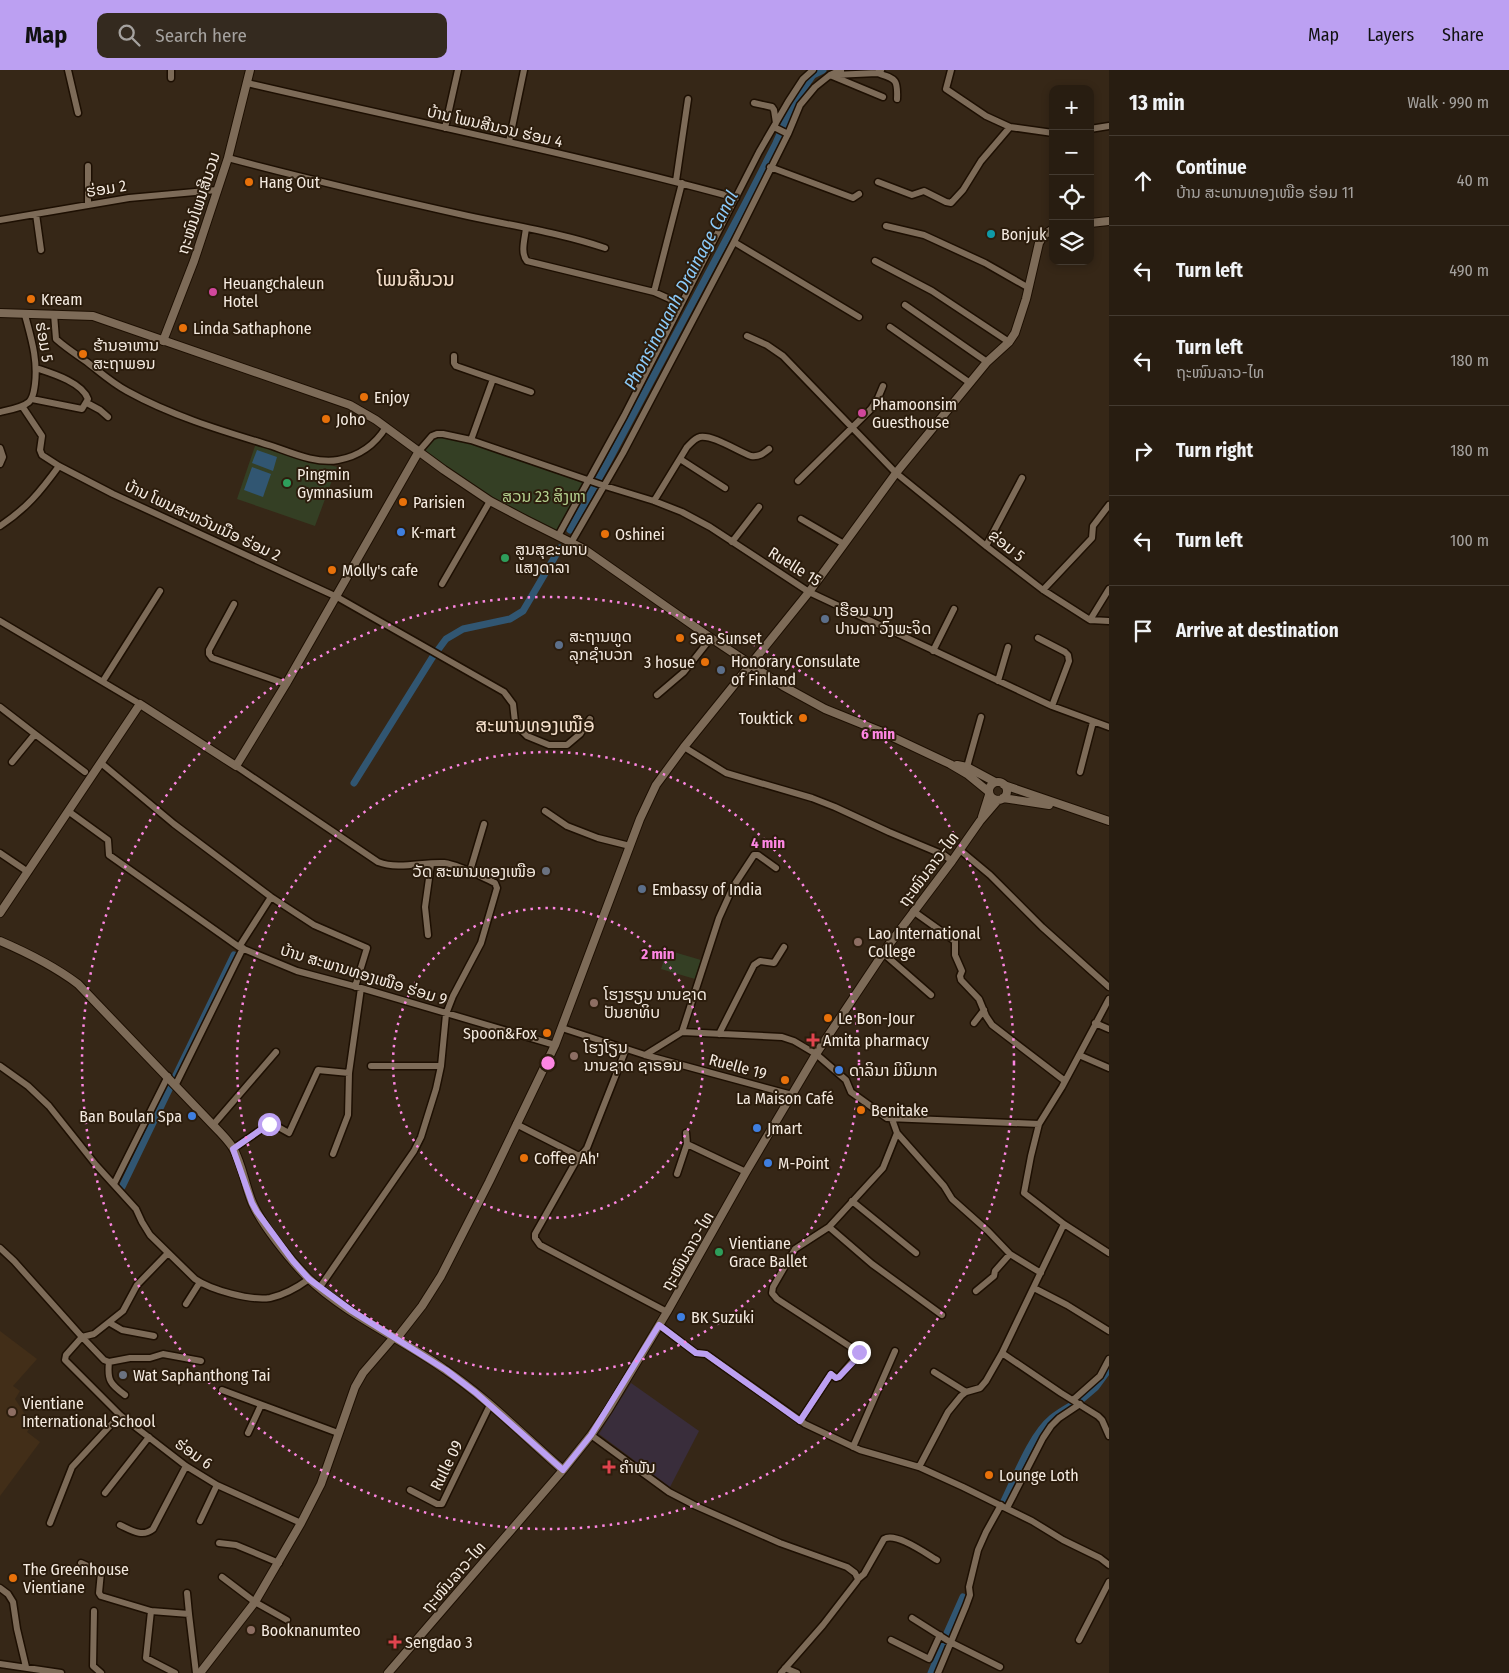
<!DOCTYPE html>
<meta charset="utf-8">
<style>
body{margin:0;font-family:"Fira Sans Condensed","Noto Sans Lao",sans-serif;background:#342a1f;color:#f1f3f6}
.controls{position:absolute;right:15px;top:15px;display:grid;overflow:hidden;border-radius:10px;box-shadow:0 2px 8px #0003}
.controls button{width:45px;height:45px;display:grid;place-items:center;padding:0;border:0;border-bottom:1px solid #443b31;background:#281d11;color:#f1f3f6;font:25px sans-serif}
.stop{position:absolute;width:15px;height:15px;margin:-11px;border:4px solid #bca0f2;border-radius:50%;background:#fff}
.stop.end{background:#bca0f2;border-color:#fff;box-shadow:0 1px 5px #0008}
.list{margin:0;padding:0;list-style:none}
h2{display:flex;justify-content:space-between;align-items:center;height:65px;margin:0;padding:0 20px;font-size:21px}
h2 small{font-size:16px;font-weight:400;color:#a5a29f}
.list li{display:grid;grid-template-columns:32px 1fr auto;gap:15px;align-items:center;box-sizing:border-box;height:90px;padding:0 20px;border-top:1px solid #443b31}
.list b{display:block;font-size:19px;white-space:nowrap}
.list p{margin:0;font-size:16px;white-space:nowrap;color:#a5a29f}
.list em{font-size:16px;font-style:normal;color:#a5a29f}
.icon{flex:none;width:28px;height:28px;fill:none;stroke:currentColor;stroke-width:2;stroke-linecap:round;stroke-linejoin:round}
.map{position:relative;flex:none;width:1109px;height:1603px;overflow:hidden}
header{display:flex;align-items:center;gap:30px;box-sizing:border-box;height:70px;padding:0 25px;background:#bca0f2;color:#111}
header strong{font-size:24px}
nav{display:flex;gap:28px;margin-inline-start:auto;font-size:18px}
.search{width:350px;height:45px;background:#342a1f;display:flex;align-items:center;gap:12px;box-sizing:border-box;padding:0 18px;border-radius:10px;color:#a5a29f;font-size:19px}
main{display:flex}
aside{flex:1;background:#281d11}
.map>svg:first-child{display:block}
.commercial{fill:#392d3b}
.built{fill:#422e18}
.green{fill:#343f24}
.water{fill:#315672}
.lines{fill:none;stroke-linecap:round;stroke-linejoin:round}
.canal{stroke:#315672;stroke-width:7}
.minor-casing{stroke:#1d0f02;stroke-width:9}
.tertiary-casing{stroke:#1d0f02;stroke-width:10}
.minor{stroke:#7d6b58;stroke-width:6}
.tertiary{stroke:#7d6b58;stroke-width:8}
.route{stroke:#bca0f2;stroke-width:6}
.ring{fill:none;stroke:#fd86e2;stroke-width:2.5;stroke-dasharray:2.5 5}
.food-dot{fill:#e8710a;stroke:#2c1d0d;stroke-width:2}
.culture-dot{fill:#0f9aa8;stroke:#2c1d0d;stroke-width:2}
.hotel-dot{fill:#d1479c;stroke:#2c1d0d;stroke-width:2}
.leisure-dot{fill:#2e9e5b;stroke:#2c1d0d;stroke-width:2}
.shop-dot{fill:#3f7fe0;stroke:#2c1d0d;stroke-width:2}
.service-dot{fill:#5c6f8a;stroke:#2c1d0d;stroke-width:2}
.worship-dot{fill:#6b7280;stroke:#2c1d0d;stroke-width:2}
.education-dot{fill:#8d6e63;stroke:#2c1d0d;stroke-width:2}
.health-dot{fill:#e0444e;stroke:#2c1d0d;stroke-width:2}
.labels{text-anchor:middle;stroke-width:4;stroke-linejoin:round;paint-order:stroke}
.street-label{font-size:16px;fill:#f4eae0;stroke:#2c1d0d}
.poi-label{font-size:16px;fill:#f4eae0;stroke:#2c1d0d;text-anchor:start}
.park-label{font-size:16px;fill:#b4d08e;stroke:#2c1d0d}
.water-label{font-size:18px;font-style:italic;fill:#8bcaf9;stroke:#2c1d0d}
.quarter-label{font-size:19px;fill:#f4dfcb;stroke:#2c1d0d}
.centre{fill:#fd86e2;stroke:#2c1d0d;stroke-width:2.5}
.ring-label{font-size:15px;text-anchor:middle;font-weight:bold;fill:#fd86e2;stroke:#2c1d0d;stroke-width:4;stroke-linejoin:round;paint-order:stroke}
</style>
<header>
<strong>Map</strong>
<div class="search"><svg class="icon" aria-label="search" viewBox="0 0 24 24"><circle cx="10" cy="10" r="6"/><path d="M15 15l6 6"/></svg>Search here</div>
<nav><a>Map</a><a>Layers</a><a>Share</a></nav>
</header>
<main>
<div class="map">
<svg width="1109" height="1603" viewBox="0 0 1109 1603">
<rect width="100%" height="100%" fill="#362717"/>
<path class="commercial" d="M631 1313 699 1361 670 1417 599 1364Z"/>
<path class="built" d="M0 1261 37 1289 13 1316 20 1321 15 1329 32 1355 27 1362 40 1372 0 1426Z"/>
<path class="green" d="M447 364 588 409 558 466 526 450 419 381 433 366Z
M256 373 337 397 315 456 237 429Z
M667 880 701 890 695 909 661 899Z"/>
<path class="water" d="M257 380 277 387 273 401 252 393Z
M252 397 271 404 263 427 244 420Z"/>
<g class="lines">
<path class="canal" d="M570 460 608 392 745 134 776 73 794 32 813 5 823 0
M354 713 432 588 446 569 463 559 510 549 523 541 560 478
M122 1117 234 885
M1082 1329 1096 1317 1109 1299
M1003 1433C1015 1409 1031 1365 1052 1348 1058 1343 1065 1339 1072 1335
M947 1563 963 1527
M931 1603 944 1572"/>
<g class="minor-casing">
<path id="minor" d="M68 0 78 43
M951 0 946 19 986 46 1010 57 1053 63
M877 3C895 9 898 8 897 29
M830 5 883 27
M834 5 877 3 881 0
M171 8V0
M247 13C410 51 575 84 736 128
M754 33 772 37 774 40 776 53
M774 57 788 64
M445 58 458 0
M1090 59 1109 56
M509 72 524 0
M228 88C307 109 388 128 468 146 514 156 561 163 605 178
M770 97 853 128 859 124
M676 111 688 29
M878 112 912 125 924 121 946 132 951 133 963 120 981 91 1010 57
M88 135V96
M36 144 41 180
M0 150 129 128 217 120
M886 156 924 165 985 193 1029 218
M526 158C525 168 520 183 527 191L654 222 681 234
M734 172 859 247
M875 191 932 221 1009 272
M654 222 682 113
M905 235 987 292
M54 244 56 269C66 278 77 285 87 292 100 302 112 313 127 321 172 346 223 361 272 376 292 383 317 394 338 390 360 386 375 375 386 357
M890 257 970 313
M747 266 767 275 783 286 896 403 986 476 1043 520 1090 550 1109 551
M454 286V293L456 296 531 322
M32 329 82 339 88 329C82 312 51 303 36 298
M87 333 100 340 108 347
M22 336 42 366 40 380 42 385 59 396 113 424 337 527 504 622 513 634 515 652 520 659 527 666 549 675H567L580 664 590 649
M0 342C9 340 22 338 29 332 34 327 34 320 35 314 38 289 31 268 25 245
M471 370 493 309
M0 378 3 387 0 394
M419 381 432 366 437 364H443L471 370 605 416 654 431 682 442 710 457 809 522 1052 636 1109 657
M680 389 725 418
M798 411 871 339 878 328 883 316
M654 431 687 377C691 373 695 368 700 367 714 365 737 381 751 386 759 387 763 384 769 379
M801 449 844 474
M0 456C27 438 40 422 59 396
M558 466 624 346 759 82 788 32 803 9 813 0
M732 472 759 437
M571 473 623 383 734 172 788 64 800 35 815 17 830 5 841 0
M986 476 1022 408
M442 514 490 431
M1043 520 1092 468 1093 456 1109 435
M234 534 209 580V584L212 588 286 614
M1090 550 1109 519
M0 551 140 634
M1038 568 1065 582 1068 585 1069 591 1052 636
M933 581 954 539
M103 611 160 521
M998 611 1008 577
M657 625 684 602 711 568
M0 637 35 664 12 692
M35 664 85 702
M684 677 726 703 812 728 835 737 889 762 944 785 952 791
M101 693 174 754 271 827 314 855 367 878 355 917
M236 696 378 792C399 800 421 792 444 793 460 795 480 806 495 813L497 818 481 873 453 926 446 944 441 996 436 1019 421 1067 414 1081 320 1217
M967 697 981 647
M1080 702 1093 652
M68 741 108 770 109 785 239 877 297 901 361 918 555 975
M545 741 567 756 598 768 630 776
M960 780 990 805 1042 857 1109 917
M0 783 28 802
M470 801 484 754
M913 841 955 871V885L962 901 960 906 961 910 979 929 986 946 992 955 1065 1011
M428 865 425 837 431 794
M239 877 271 827
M883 883 931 925
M1109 929 1062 1017 1039 1054 1031 1086 1024 1123 1064 1154 1109 1183
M974 953 984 940
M1095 953 1109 959
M562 958 645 985 792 1025
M682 962 719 848 733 817 754 785H758L776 798
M719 964 754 895 760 891 774 893 784 877
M626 979 587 1078 583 1083 579 1086 535 1164V1168L540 1175 667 1242
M645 985 682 962 782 967 794 971 816 984 846 1010 851 1022 887 1048 1039 1054
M1079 985 1109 998
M0 996 28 1016 49 1036 96 1095 136 1139 142 1152 150 1165 195 1209C211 1220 251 1231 270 1228 284 1225 298 1217 309 1209
M371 996H441
M176 1014 243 878
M892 1049 897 1063 944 1116 952 1129 988 1161 1010 1184 1041 1203
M516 1054 579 1086
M213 1055 276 982
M687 1074 746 1102
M233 1079 269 1054 271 1053 289 1063 318 1000 349 1003 361 918
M333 1084 348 1045 349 1003
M677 1104 687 1074 686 1063
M114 1114 168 1006
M852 1131 916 1183
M829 1157 872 1194 942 1245
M0 1178 14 1191 82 1267 66 1285 65 1290 120 1345 186 1396 217 1415 301 1453
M168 1183 137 1215 123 1241 94 1264 82 1267 104 1290 109 1292 130 1288H150L163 1284 201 1291
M1034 1218 1067 1235 1109 1261
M976 1221 994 1206 995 1201 1010 1184
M186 1234 200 1212
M110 1253 122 1260 154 1266
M659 1255 696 1283 706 1284 805 1354 860 1380 919 1397 963 1417 1032 1451 1063 1470 1100 1488 1109 1495
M1002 1283 1061 1323 1098 1346 1102 1350 1109 1366
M109 1292C107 1310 110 1314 125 1325
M934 1302 966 1322
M222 1320 338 1363
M1073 1330 1100 1306 1109 1289
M800 1351 831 1304 836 1308 839 1307 860 1283 777 1229 772 1223 773 1217 795 1179 829 1157 883 1098 897 1063
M248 1363 261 1335
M591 1365 669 1422 696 1436 780 1473 847 1497 855 1503 858 1509 857 1511 823 1555 781 1603
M853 1377 895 1281
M919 1397 948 1342 961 1326 966 1322 980 1318 986 1311 1002 1283 1064 1154
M410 1420 437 1434H442L490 1335
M105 1423 149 1367
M1007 1438 1043 1368 1051 1356 1059 1348 1080 1334
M200 1451 217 1415
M50 1453 72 1397 120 1345
M120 1455C131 1460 142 1468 153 1459L186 1396
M219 1473 236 1475 279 1493
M81 1493 101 1502 99 1523 101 1526 151 1541 189 1544 196 1603
M222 1507 255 1532 287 1550
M858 1509 864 1504 884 1469C896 1462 925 1483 937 1490
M0 1518 8 1524 13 1532 17 1559 26 1597
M187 1523 189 1544
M94 1541 93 1596 101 1603
M151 1541 146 1588 175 1603
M912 1548 950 1572 1000 1597
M891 1570 929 1589 940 1565
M1079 1570 1109 1512
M0 1594 61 1603
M785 1598 797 1603
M938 1603 966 1536 970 1525 969 1517 978 1480 986 1462 1001 1435"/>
</g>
<g class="tertiary-casing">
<path id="tertiary" d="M1090 153 1109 151
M0 243 93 246 350 335 376 350 444 400 490 431 526 450 584 479 711 568 783 616 825 639 882 662 950 694 967 704 989 722
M163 271 194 191 228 88 250 0
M957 695 967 697 995 712
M989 721a9 9 0 1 1 18 0a9 9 0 1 1-18 0Z
M1004 715 1109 751
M1003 728 1049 735
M982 747 989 725
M0 843 140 634 236 696 286 614 419 381
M0 871C28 883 54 896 78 914L213 1055C220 1062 228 1070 233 1078 242 1094 245 1115 252 1132 261 1154 291 1191 308 1208 345 1244 402 1269 444 1299 486 1327 525 1367 563 1400
M397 1268 422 1236 441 1206 489 1112 555 975 640 749 656 715 684 677 809 522 896 403 987 292 1009 272 1015 263 1026 229 1039 173 1044 165 1053 159
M200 1603 255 1532 301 1453 321 1414 355 1317 363 1303 394 1267
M388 1603 563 1400 591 1365 608 1340 667 1242 746 1102 816 984 888 876 952 791 980 751 998 730"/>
</g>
<use href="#minor" class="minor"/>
<use href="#tertiary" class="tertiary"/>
</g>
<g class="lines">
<path class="route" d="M269 1054 233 1079 252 1133 257 1142 293 1191 309 1209 352 1241 446 1300 475 1322 563 1400 591 1365 659 1255 696 1283 706 1284 800 1351 831 1304 836 1308 839 1307 860 1285 859 1282"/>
</g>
<g class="ring">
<circle cx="548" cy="993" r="155"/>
<circle cx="548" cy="993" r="311"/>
<circle cx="548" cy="993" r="466"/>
</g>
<g class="food-dot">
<circle cx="249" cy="112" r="5"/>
<circle cx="31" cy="229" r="5"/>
<circle cx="183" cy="258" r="5"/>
<circle cx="83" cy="284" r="5"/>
<circle cx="364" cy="327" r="5"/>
<circle cx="326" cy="349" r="5"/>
<circle cx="403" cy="432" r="5"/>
<circle cx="605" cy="464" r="5"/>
<circle cx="332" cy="500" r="5"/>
<circle cx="680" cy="568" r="5"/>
<circle cx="705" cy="592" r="5"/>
<circle cx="803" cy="648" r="5"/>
<circle cx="828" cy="948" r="5"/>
<circle cx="547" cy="963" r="5"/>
<circle cx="785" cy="1010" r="5"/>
<circle cx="861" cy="1040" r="5"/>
<circle cx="524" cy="1088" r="5"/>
<circle cx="989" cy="1405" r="5"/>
<circle cx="13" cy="1508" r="5"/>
</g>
<circle class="culture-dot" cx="991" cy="164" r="5"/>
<g class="hotel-dot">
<circle cx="213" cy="222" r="5"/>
<circle cx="862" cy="343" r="5"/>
</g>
<g class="leisure-dot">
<circle cx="287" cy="413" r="5"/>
<circle cx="505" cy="488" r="5"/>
<circle cx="719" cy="1182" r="5"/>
</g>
<g class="shop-dot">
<circle cx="401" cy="462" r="5"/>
<circle cx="839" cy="1000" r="5"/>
<circle cx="192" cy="1046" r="5"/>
<circle cx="757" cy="1058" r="5"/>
<circle cx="768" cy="1093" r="5"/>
<circle cx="681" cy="1247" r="5"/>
</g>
<g class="service-dot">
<circle cx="825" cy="549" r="5"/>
<circle cx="559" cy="575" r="5"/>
<circle cx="721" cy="600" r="5"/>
<circle cx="642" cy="819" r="5"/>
</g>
<g class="worship-dot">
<circle cx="546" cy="801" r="5"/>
<circle cx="123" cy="1305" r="5"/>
</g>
<g class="education-dot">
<circle cx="858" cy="872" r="5"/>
<circle cx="594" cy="933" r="5"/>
<circle cx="574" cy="986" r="5"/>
<circle cx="12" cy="1342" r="5"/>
<circle cx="251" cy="1560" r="5"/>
</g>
<g class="health-dot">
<path d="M810.5 962.5h5v5h5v5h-5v5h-5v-5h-5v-5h5z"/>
<path d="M606.5 1389.5h5v5h5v5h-5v5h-5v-5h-5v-5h5z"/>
<path d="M392.5 1564.5h5v5h5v5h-5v5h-5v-5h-5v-5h5z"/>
</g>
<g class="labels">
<g class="street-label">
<text transform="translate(495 56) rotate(13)" y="6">ບ້ານ ໂພນສີນວນ ຮ່ອມ 4</text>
<text transform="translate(106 118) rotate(-9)" y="6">ຮ່ອມ 2</text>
<text transform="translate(198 133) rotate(-72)" y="6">ຖະໜົນໂພນສີນວນ</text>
<text transform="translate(45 272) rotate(80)" y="6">ຮ່ອມ 5</text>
<text transform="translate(203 450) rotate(25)" y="6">ບ້ານ ໂພນສະຫວັນເນືອ ຮ່ອມ 2</text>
<text transform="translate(1007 475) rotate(38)" y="6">ຂ່ອມ 5</text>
<text transform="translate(795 496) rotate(32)" y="6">Ruelle 15</text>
<text transform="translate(928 799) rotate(-53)" y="6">ຖະໜົນລາວ-ໄທ</text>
<text transform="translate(364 904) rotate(17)" y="6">ບ້ານ ສະພານທອງເໜືອ ຮ່ອມ 9</text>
<text transform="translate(738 996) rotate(15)" y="6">Ruelle 19</text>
<text transform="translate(687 1181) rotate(-60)" y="6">ຖະໜົນລາວ-ໄທ</text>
<text transform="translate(194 1383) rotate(35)" y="6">ຮ່ອມ 6</text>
<text transform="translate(446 1395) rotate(-64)" y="6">Rulle 09</text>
<text transform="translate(453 1507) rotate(-49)" y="6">ຖະໜົນລາວ-ໄທ</text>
</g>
<g class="poi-label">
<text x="259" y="118">Hang Out</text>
<text x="1001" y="170">Bonjuk</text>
<text x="223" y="219">Heuangchaleun<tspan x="223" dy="18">Hotel</tspan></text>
<text x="41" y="235">Kream</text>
<text x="193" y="264">Linda Sathaphone</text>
<text x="93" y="281">ຮ້ານອາຫານ<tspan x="93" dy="18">ສະຖາພອນ</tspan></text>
<text x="374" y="333">Enjoy</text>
<text x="872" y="340">Phamoonsim<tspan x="872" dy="18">Guesthouse</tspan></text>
<text x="336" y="355">Joho</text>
<text x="297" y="410">Pingmin<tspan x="297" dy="18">Gymnasium</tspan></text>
<text x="413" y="438">Parisien</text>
<text x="411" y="468">K-mart</text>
<text x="615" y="470">Oshinei</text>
<text x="515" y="485">ສູນສຸຂະພາບ<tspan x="515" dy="18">ແສງດາລາ</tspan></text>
<text x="342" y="506">Molly's cafe</text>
<text x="835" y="546">ເຮືອນ ນາງ<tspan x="835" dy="18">ປານຕາ ວົງພະຈິດ</tspan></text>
<text x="569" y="572">ສະຖານທູດ<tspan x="569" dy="18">ລຸກຊຳບວກ</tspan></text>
<text x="690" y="574">Sea Sunset</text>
<text x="731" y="597">Honorary Consulate<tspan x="731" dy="18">of Finland</tspan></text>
<text x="695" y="598" text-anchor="end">3 hosue</text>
<text x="793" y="654" text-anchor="end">Touktick</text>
<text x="536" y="807" text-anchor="end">ວັດ ສະພານທອງເໜືອ</text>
<text x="652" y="825">Embassy of India</text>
<text x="868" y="869">Lao International<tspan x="868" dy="18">College</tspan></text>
<text x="604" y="930">ໂຮງຮຽນ ນານຊາດ<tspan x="604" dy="18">ປັນຍາທິບ</tspan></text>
<text x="838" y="954">Le Bon-Jour</text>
<text x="537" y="969" text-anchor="end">Spoon&amp;Fox</text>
<text x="823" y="976">Amita pharmacy</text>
<text x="584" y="983">ໂຮງໂຽນ<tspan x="584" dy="18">ນານຊາດ ຊາຣອນ</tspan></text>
<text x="849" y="1006">ດາລິນາ ມິນິມາກ</text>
<text x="785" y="1034" text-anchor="middle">La Maison Café</text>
<text x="871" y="1046">Benitake</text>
<text x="182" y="1052" text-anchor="end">Ban Boulan Spa</text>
<text x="767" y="1064">Jmart</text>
<text x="534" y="1094">Coffee Ah'</text>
<text x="778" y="1099">M-Point</text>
<text x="729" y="1179">Vientiane<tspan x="729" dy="18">Grace Ballet</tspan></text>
<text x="691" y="1253">BK Suzuki</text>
<text x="133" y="1311">Wat Saphanthong Tai</text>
<text x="22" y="1339">Vientiane<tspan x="22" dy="18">International School</tspan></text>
<text x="619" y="1403">ຄໍາພັນ</text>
<text x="999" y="1411">Lounge Loth</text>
<text x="23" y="1505">The Greenhouse<tspan x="23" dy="18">Vientiane</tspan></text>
<text x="261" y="1566">Booknanumteo</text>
<text x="405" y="1578">Sengdao 3</text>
</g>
<g class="park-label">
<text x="544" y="432">ສວນ 23 ສິງຫາ</text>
</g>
<g class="water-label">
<text transform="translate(681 220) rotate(-62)" y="6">Phonsinouanh Drainage Canal</text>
</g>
<g class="quarter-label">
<text x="416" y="216">ໂພນສີນວນ</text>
<text x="535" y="662">ສະພານທອງເໝືອ</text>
</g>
</g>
<circle cx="548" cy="993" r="8" class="centre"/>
<g class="ring-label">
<text x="878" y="669">6 min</text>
<text x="768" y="778">4 min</text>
<text x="658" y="889">2 min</text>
</g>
</svg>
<div class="controls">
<button>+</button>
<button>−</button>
<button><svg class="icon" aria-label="locate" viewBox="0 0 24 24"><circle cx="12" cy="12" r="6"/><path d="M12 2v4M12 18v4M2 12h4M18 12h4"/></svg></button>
<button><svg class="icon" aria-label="layers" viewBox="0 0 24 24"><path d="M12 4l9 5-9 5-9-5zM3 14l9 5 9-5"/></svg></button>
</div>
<div class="stop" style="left:269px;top:1054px"></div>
<div class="stop end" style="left:859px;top:1282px"></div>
</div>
<aside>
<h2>13 min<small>Walk · 990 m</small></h2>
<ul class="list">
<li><svg class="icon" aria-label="ahead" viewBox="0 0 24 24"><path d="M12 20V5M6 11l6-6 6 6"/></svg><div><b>Continue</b><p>ບ້ານ ສະພານທອງເໜືອ ຮ່ອມ 11</p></div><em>40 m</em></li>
<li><svg class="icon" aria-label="left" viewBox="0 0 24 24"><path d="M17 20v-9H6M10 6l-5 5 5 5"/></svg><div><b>Turn left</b></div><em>490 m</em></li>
<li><svg class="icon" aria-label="left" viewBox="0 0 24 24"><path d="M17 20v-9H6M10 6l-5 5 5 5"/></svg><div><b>Turn left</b><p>ຖະໜົນລາວ-ໄທ</p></div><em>180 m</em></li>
<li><svg class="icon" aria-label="right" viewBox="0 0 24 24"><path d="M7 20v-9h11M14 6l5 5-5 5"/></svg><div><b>Turn right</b></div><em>180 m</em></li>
<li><svg class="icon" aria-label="left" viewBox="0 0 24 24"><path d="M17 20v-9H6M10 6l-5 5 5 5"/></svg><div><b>Turn left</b></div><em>100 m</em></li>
<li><svg class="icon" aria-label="arrive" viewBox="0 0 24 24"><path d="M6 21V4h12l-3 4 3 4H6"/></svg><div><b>Arrive at destination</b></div></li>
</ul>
</aside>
</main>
